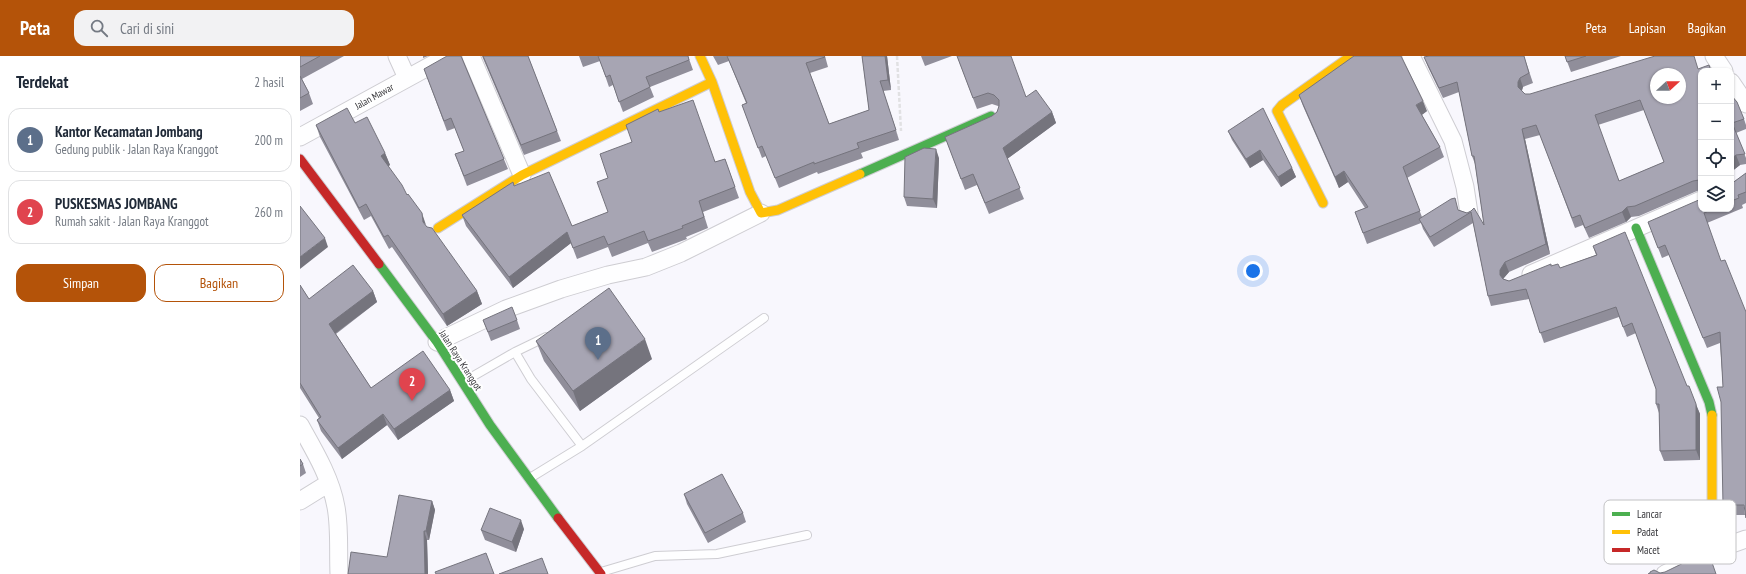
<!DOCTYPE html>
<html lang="id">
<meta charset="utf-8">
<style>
body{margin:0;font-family:"PT Sans Narrow",sans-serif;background:#f2f2f3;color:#1f2937}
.controls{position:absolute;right:12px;top:12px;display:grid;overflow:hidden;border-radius:8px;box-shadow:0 1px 3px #0004}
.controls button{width:36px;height:36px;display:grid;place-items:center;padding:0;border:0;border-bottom:1px solid #e0e1e3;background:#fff;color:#1f2937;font:20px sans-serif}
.compass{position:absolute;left:1350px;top:12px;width:36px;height:36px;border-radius:50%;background:#fff;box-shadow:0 1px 3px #0004;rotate:69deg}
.you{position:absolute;left:953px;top:215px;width:14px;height:14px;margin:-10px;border:3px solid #fff;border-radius:50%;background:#1a73e8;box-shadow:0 0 0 6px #1a73e833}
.badge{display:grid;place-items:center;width:26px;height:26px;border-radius:50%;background:#b45309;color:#fff;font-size:13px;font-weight:700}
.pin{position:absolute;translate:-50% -33px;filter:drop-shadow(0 1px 2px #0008)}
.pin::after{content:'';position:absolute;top:21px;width:14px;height:12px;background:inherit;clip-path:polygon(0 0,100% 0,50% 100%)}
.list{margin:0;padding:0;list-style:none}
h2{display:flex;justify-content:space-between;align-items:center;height:52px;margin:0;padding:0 16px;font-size:17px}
h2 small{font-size:13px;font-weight:400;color:#747a83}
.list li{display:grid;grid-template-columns:26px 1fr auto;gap:12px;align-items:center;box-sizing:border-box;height:64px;margin:0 8px 8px;padding:0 8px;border:1px solid #e0e1e3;border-radius:12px}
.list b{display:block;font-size:15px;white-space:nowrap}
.list p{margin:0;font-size:13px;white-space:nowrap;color:#747a83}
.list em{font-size:13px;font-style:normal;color:#747a83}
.actions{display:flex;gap:8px;padding:12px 16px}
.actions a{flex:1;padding:9px 0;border:1px solid #b45309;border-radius:12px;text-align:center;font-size:14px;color:#b45309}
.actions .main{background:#b45309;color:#fff}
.icon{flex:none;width:22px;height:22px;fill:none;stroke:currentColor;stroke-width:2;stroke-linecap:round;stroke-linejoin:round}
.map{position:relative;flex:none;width:1446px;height:518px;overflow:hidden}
header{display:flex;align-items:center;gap:24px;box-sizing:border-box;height:56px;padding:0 20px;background:#b45309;color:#fff}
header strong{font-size:19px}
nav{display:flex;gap:22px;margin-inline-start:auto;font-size:14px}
.search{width:280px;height:36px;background:#f2f2f3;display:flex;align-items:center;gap:10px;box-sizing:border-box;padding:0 14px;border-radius:12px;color:#747a83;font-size:15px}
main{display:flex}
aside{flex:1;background:#fff}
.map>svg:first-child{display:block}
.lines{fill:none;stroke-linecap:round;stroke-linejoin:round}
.lane-casing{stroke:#cecdd2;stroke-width:10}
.street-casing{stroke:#cecdd2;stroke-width:19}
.fast-casing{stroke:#cecdd2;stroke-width:11}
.slow-casing{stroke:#cecdd2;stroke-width:11}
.jam-casing{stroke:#cecdd2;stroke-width:11}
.path{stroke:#e1e1e3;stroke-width:2.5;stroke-dasharray:4 2;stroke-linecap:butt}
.lane{stroke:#fefeff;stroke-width:8}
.street{stroke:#fefeff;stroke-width:17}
.fast{stroke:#4caf50;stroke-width:9}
.slow{stroke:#ffc107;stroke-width:9}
.jam{stroke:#c62828;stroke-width:9}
.wall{fill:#908e9a;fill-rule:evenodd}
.shaded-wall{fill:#75747d}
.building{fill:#a7a5b3;stroke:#75747d;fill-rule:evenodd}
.labels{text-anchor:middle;stroke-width:4;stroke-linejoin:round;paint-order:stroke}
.street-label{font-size:10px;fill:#353539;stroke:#fff}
.key{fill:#fff;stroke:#c2c2c4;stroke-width:1}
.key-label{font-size:11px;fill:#353539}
</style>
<header>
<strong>Peta</strong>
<div class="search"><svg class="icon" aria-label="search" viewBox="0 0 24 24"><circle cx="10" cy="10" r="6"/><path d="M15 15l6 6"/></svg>Cari di sini</div>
<nav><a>Peta</a><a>Lapisan</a><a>Bagikan</a></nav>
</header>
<main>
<aside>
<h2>Terdekat<small>2 hasil</small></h2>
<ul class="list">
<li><span class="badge" style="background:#5c6f8a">1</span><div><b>Kantor Kecamatan Jombang</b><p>Gedung publik · Jalan Raya Kranggot</p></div><em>200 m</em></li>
<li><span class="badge" style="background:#e0444e">2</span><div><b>PUSKESMAS JOMBANG</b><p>Rumah sakit · Jalan Raya Kranggot</p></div><em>260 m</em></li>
</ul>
<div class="actions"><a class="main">Simpan</a><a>Bagikan</a></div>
</aside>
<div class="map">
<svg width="1446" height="518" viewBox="0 0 1446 518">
<rect width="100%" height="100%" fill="#f8f7fd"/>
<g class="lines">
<g class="lane-casing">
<path id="lane" d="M215 296 231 323 282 390 230 422
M163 326 215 296 246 281
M282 390 464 262
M301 516 355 500 417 498 507 479"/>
</g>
<g class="street-casing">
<path id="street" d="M97 0 107 22
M171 0 222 119
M1111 0 1153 85 1165 131 1169 157
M1414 0 1424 15
M1431 26 1446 48
M0 81 148 0
M1231 218 1401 144
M137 286 206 253 261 233 308 219 346 211 381 197 461 157
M0 369C14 394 31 422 36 451 40 472 38 496 39 518
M0 445 29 427
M1365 518 1412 495 1446 483"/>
</g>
<g class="fast-casing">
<path id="fast" d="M560 118 691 60
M1336 172 1409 346 1412 359
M79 208 137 286 190 369 258 462"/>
</g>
<g class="slow-casing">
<path id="slow" d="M400 0 412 26 450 136 461 157 478 154 560 118
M1023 147 977 55 982 49 1051 0
M138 172 222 119 412 26
M1412 359V495"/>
</g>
<g class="jam-casing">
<path id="jam" d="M0 103 79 208
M258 462 301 518"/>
</g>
<path class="path" d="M597 0 601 75"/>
<use href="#lane" class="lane"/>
<use href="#street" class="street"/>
<use href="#fast" class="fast"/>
<use href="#slow" class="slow"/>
<use href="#jam" class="jam"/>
</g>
<path class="wall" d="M0 0H44L2 23 9 37 13 48 0 55Z
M123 0H128L123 2Z
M182 0H228L261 85 224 99Z
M279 0H388L393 14 350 31 354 41 323 56 313 29 309 31 300 5 283 11Z
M413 0H525L528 11 510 17 529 68 569 54 562 0H587L591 34 583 35 599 84 561 97 563 102 518 118 517 116 479 132 466 100 462 102 442 49 446 47 429 5 418 9Z
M621 0H652L625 10Z
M657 0 752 56 756 67 707 103 724 143 689 158 677 129 665 134 645 81 692 60 697 56 699 51 698 50 692 48 677 53Z
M1129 0H1224L1233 27 1223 31 1222 35 1225 38H1230L1398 13 1401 15V134L1397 135 1339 160 1331 161 1326 166 1289 182 1283 169 1275 172 1240 79 1225 83 1250 198 1209 216 1203 223 1209 225 1251 210 1260 212 1296 199 1293 190 1387 330 1400 358V404L1364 405 1360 395 1359 357 1356 348V333L1336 277 1327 281 1319 261 1244 287 1229 243 1191 250 1188 240 1173 167 1134 191 1123 173 1121 167 1067 188 1055 156 1065 152 1048 126 1039 132 1003 50 999 39 1127 55 1122 59 1140 91 1144 101 1107 122 1122 161 1159 154 1167 157 1171 155 1184 169 1175 108 1172 100 1159 36 1143 42 1128 11 1124 1ZM1344 54 1364 106 1319 125 1298 69Z
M1265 0H1321L1271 16Z
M162 2 208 113 167 130 155 98 164 95 155 72 147 75 124 13Z
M1431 39 1444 63 1446 69V73L1436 77 1446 102V108L1440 109 1431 116Z
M359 56 415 106 425 103 439 142 403 156 408 172 386 181 387 183 352 196 348 187 312 201 308 191 277 203 271 187 213 232 166 170 162 159 214 130 272 170 308 156V122L332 86Z
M55 67 85 97 90 109 88 110 126 170 177 235 182 248 147 270 92 191 89 193 71 160 64 164 20 81 16 69Z
M928 75 992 112 996 121 981 131 963 104 950 112 932 84Z
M639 102 637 152 607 150 604 141Z
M1446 117V147L1442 149 1443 152 1407 167 1445 459H1427L1423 449V331L1420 287 1407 292 1369 199 1362 202 1348 166 1401 153H1431V128Z
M0 229 9 243 73 235 77 246 36 278 71 332 150 334 154 345 98 384 87 369 42 403 21 375 17 364 19 362 0 332Z
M183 264H217L220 273 191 285Z
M236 285 352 303 280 355 244 305Z
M0 403 3 408 6 417 0 421Z
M384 438 443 457 446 466 408 487 387 448Z
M132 445 135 454 129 484H127L128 518H48L87 501Z
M1390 445 1400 472V490L1373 503 1357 457Z
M224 473 216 496 185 484 181 474Z"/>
<path class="shaded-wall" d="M585 0H587L591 34 588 24Z
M1220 22 1223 31 1221 36 1218 31V26Z
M580 25 583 35 599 84 596 74Z
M1123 45 1127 55 1120 60 1116 49Z
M752 56 756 67 707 103 703 92Z
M1222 73 1225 83 1250 198 1246 188Z
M636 93 639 102 637 152 633 143Z
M960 94 963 104 950 112 946 103Z
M85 97 90 109 86 112 81 100Z
M1436 99 1440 109 1431 116V103Z
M992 112 996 121 981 131 978 121Z
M1044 115 1048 126 1039 132 1035 121Z
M1327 151 1331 161 1326 166 1322 156Z
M122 157 126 169 123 166Z
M267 176 271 187 213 232 209 221Z
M25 182 28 191 0 213V201Z
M1205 206 1209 216 1203 223 1200 219V214Z
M73 235 77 246 33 279 29 268Z
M177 235 182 248 147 270 143 258Z
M345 283 352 303 280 355 273 335Z
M150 334 154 345 98 384 94 373Z
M1396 348 1400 358V404L1396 394Z
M83 358 87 369 42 403 38 392Z
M132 445 135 454 129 484 126 475Z
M1396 463 1400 472V490L1396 481Z
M221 464 224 473 216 496 212 486Z
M124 475 127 484 128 518H125Z"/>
<path class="building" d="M0 0H20L0 11Z
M147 0H161L204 103 164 120 155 98 164 95 151 62 144 65 124 13Z
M183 0H228L257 75 221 89Z
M298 0H388L389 4 346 21 350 31 319 46 310 19 306 21Z
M427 0H524L525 1 506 7 529 68 569 54 562 0H585L588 24 580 25 596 74 557 87 559 92 514 108V106L475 122 462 90 458 92 442 49 447 47Z
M657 0H711L726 41 736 34 752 56 703 92 720 132 685 147 673 118 661 123 645 81 692 60 697 56 699 50V44L694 39 688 37 673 42Z
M1054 0H1101L1123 45 1116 49 1140 91 1103 111 1120 155 1063 177 1055 156 1068 151 1044 115 1035 121 999 39Z
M1129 0H1224L1229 17 1220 22 1218 26V31L1225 38H1230L1355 0H1394L1398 13 1409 9 1411 15H1401V126L1399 124 1393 125 1335 150 1327 151 1322 156 1285 172 1280 159 1272 162 1236 69 1222 73 1246 188 1205 206 1200 214V219L1203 223 1209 225 1251 208V210L1258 208 1260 212 1297 199 1293 190 1325 176 1387 330H1389L1396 348V394L1360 395 1359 348H1356V333L1332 267 1323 271 1316 251 1240 277 1226 233 1188 240 1171 156 1130 181 1119 163 1151 143 1155 142 1158 154 1167 157 1171 155 1174 152 1184 169 1174 100H1172L1157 26 1139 32 1124 1ZM1356 18H1380V42H1356ZM1340 44 1364 106 1319 125 1295 59Z
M1265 0H1286L1267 6Z
M0 20 9 37 0 42Z
M1431 39 1437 46 1444 63 1432 67 1445 98 1436 99 1431 103Z
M393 44 415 106 425 103 435 131 399 145 404 161 382 170 383 172 348 185 344 175 308 189 304 180 273 192 267 176 209 221 162 159 213 126 214 130 249 116 272 170 308 156 297 126 308 122 300 98 332 86 326 69 358 53 359 56Z
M47 52 55 67 67 61 85 97 81 100 102 129 107 139 108 138 122 157 123 166 127 171 132 172 177 235 143 258 88 179 84 181 66 148 59 152 16 69Z
M963 52 992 112 978 121 960 94 946 103 928 75Z
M624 92 636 93 633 143 604 141 605 101Z
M1446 117V136L1438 139 1439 142 1431 145V128Z
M1401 143V153H1413L1404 157 1421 205 1425 204 1446 256V462L1444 449H1423L1421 346 1417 331H1423L1420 276 1403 282 1365 189 1358 192 1348 166Z
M0 150 25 182 0 201Z
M53 209 73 235 29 268 71 332 123 295 150 334 94 373 83 358 38 392 17 364 21 361 0 327V229L9 243Z
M309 232 345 283 273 335 236 285Z
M212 251 217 264 188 276 183 264Z
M0 403 3 408 0 410Z
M422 418 443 457 405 477 384 438Z
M99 439 132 445 126 475H124L125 518H48L51 496 87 501Z
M190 452 221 464 212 486 181 474Z
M1406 496 1409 498 1416 518H1348L1350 517V516L1354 514 1360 517 1365 516Z
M186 497 194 518H136L135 516Z
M242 502 248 518H199Z"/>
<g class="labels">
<g class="street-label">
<text transform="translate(74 40) rotate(-29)" y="4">Jalan Mawar</text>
<text transform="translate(161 304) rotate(57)" y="4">Jalan Raya Kranggot</text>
</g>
</g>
<rect x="1304" y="444" width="132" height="64" rx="6" class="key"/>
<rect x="1312" y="456" width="18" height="4" fill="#4caf50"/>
<rect x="1312" y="474" width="18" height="4" fill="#ffc107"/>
<rect x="1312" y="492" width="18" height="4" fill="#c62828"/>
<g class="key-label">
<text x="1337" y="462">Lancar</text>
<text x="1337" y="480">Padat</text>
<text x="1337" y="498">Macet</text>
</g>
</svg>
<div class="controls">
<button>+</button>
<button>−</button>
<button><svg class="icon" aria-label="locate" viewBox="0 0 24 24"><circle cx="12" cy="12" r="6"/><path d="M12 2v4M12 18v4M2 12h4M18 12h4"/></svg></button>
<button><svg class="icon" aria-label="layers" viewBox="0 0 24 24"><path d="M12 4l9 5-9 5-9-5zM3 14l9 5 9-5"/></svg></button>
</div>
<svg class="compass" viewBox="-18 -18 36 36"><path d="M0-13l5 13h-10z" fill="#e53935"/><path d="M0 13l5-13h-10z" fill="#747a83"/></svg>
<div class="you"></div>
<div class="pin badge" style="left:298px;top:304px;background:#5c6f8a">1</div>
<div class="pin badge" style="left:112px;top:345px;background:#e0444e">2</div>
</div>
</main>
